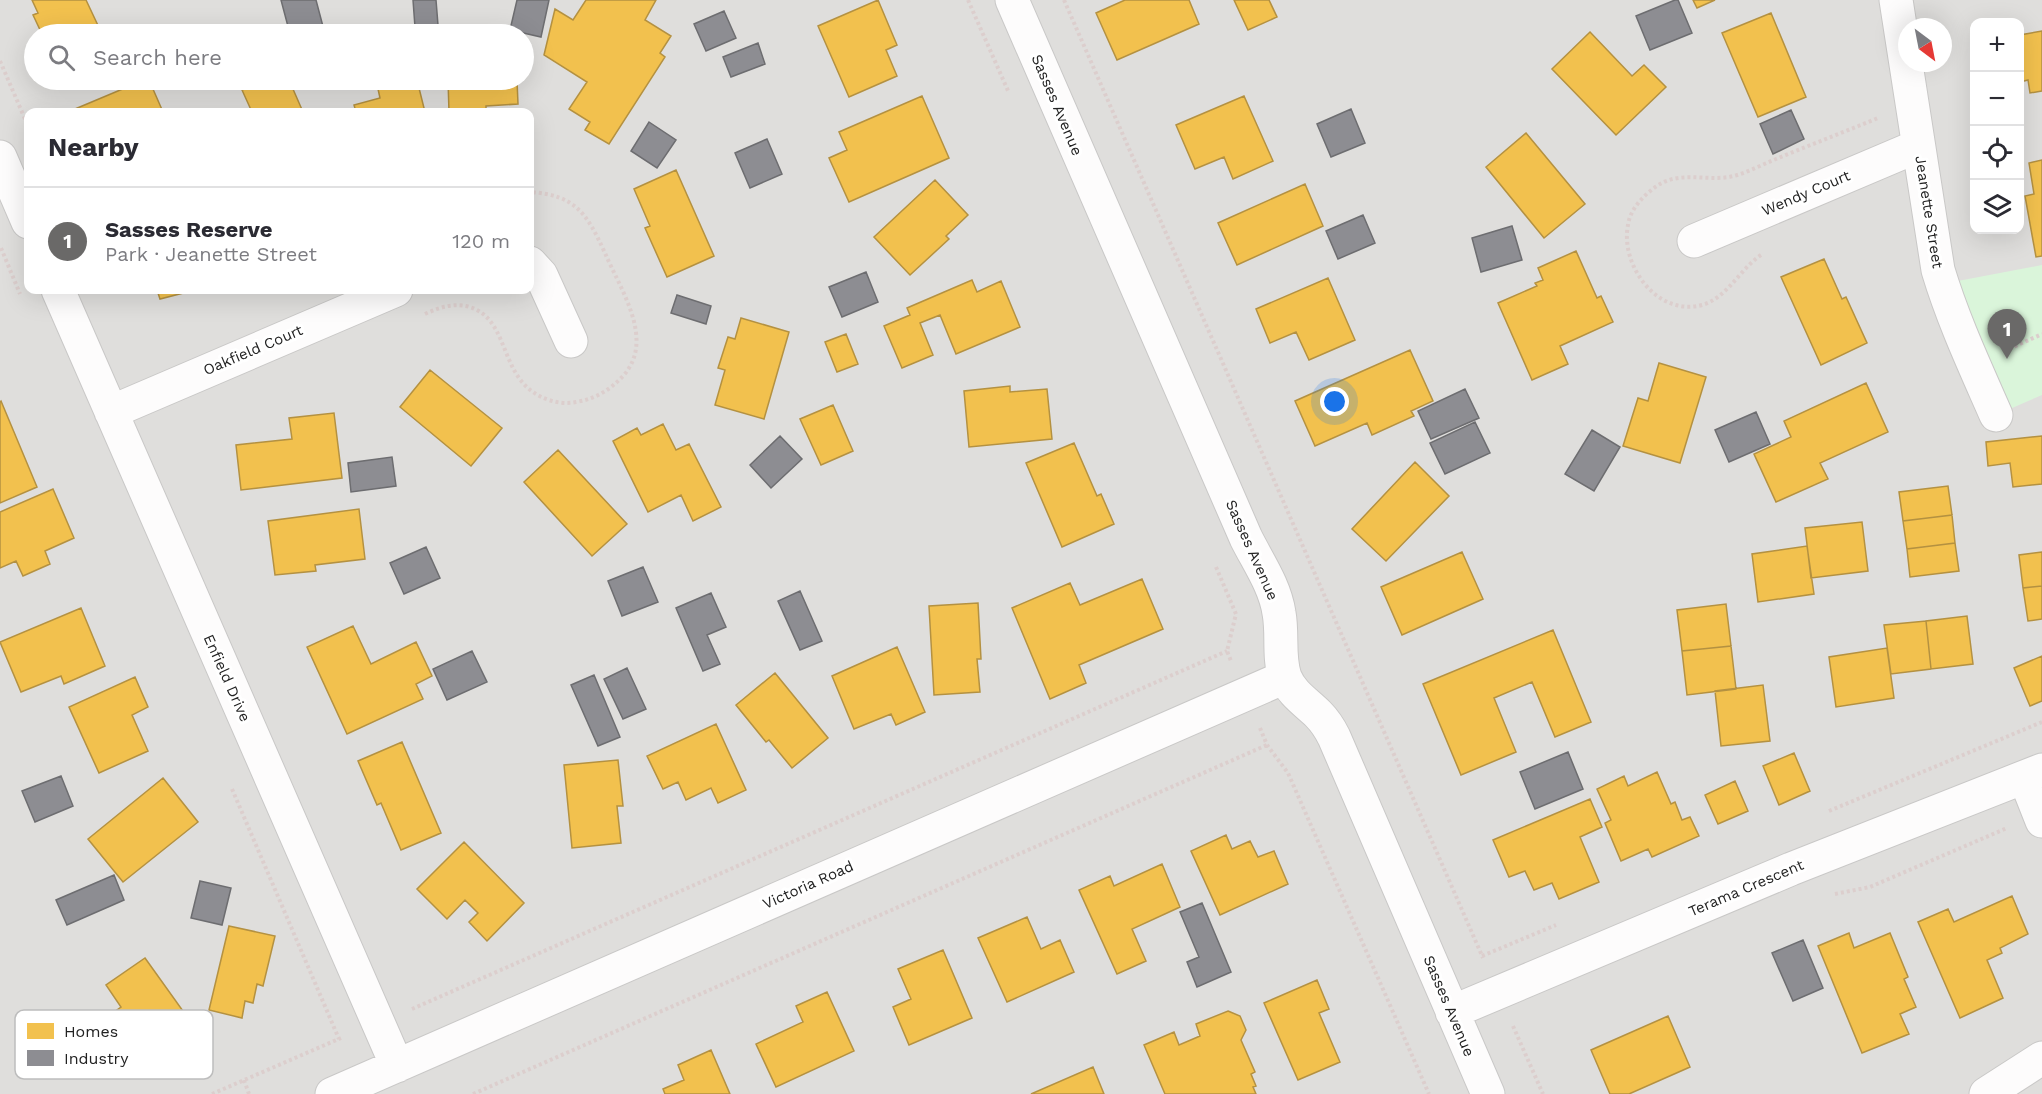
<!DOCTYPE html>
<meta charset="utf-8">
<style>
body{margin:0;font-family:"Work Sans",sans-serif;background:#f7f7f7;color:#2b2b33}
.controls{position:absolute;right:18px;top:18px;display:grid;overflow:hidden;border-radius:12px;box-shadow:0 6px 24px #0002}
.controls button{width:54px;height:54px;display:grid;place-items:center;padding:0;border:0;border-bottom:2px solid #e1e1e2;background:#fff;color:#2b2b33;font:30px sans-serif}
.compass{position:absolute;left:1898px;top:18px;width:54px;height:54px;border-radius:50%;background:#fff;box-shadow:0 6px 24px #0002;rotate:148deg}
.you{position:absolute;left:1335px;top:402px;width:21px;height:21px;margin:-15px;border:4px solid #fff;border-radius:50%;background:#1a73e8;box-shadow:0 0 0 9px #1a73e833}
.badge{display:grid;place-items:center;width:39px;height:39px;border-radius:50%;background:#6a6968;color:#fff;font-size:20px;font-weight:700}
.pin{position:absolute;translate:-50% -50px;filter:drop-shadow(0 2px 3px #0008)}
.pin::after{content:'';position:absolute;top:32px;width:21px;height:18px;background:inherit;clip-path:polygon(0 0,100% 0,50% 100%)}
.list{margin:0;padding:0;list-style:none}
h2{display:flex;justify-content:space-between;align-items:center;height:78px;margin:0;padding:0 24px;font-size:26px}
h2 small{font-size:20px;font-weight:400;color:#7c7c81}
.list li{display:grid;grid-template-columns:39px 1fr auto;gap:18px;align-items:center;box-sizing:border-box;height:108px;padding:0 24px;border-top:2px solid #e1e1e2}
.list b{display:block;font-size:22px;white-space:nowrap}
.list p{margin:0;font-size:20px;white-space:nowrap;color:#7c7c81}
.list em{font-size:20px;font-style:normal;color:#7c7c81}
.icon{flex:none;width:33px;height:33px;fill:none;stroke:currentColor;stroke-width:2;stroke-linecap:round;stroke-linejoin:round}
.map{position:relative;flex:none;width:2042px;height:1094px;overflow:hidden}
.search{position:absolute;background:#fff;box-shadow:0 6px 24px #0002;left:24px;top:24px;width:510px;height:66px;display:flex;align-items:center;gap:15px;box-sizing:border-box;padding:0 21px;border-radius:33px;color:#7c7c81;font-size:22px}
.panel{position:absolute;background:#fff;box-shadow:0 6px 24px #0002;left:24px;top:108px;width:510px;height:186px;border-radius:12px}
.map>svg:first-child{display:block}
.residential{fill:#dfdedc;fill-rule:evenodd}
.park{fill:#daf5da}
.homes{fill:#f2c14e;stroke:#b49141;stroke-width:1.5}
.industry{fill:#8d8d92;stroke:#6d6d70;stroke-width:1.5}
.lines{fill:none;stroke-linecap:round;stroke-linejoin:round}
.minor-casing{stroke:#c9c8c7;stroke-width:35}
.path{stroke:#dccecd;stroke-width:4;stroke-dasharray:3 3;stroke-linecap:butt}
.minor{stroke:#fdfcfc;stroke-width:33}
.labels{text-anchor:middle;stroke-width:6;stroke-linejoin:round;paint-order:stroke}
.street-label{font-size:15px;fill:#222;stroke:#fff}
.key{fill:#fff;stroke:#bdbdbd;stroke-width:1.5}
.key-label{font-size:16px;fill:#222}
</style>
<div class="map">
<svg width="2042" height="1094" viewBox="0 0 2042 1094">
<rect width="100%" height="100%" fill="#f0eeeb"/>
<path class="residential" d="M0 0H2042V1094H0ZM1974 22H2020V230H1974ZM1907 27H1943V63H1907ZM34 34H524V80H34ZM28 112H530V290H28Z"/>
<path class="park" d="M2042 265V395L1996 415 1942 284Z"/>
<path class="homes" d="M32 0H86L102 34H42L33 15 38 13Z
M586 0H656L645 20 671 36 660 53 665 57 609 144 585 130 590 122 569 109 587 82 544 55 555 9 573 20Z
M878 0 897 45 886 50 897 76 849 97 818 26Z
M1125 0H1189L1199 24 1117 60 1096 13Z
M1234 0H1269L1277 17 1248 30Z
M1693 0H1715L1697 8Z
M1771 13 1806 97 1758 117 1722 33Z
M2042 31V91L2030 93 2028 80 2020 82V35Z
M1590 32 1632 76 1644 65 1666 87 1616 135 1552 69Z
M144 80H149L163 112H76L75 109Z
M266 80H289L303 112H252L242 90Z
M376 80H417L425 112H356L354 105 380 98Z
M448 80H517L518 104 486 106V112H449Z
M922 96 949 158 849 202 829 158 847 150 839 132Z
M1244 96 1273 161 1233 179 1224 157 1195 169 1176 125Z
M1526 133 1585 204 1544 238 1486 167Z
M2042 160V256L2036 257 2025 196 2034 194 2029 163Z
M676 170 714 256 667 277 645 228 650 226 634 189Z
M935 180 968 215 946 236 949 239 910 275 874 237Z
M1305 184 1323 226 1237 265 1218 223Z
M1576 251 1597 298 1601 296 1613 322 1560 346 1568 364 1532 380 1498 303 1537 286 1535 283 1543 280 1538 268Z
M1824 259 1842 299 1846 297 1867 343 1821 365 1781 277Z
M1328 278 1355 340 1309 360 1296 332 1270 343 1256 309Z
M972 280 977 292 1001 281 1020 327 956 354 940 315 920 323 933 355 902 368 884 326 910 315 907 308Z
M157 290H195L160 299Z
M741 318 789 332 764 419 715 405 725 370 718 368 728 337 735 339Z
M846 334 858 364 837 372 825 342Z
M1410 350 1433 401 1411 411 1414 416 1372 435 1367 423 1315 446 1295 401Z
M1659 363 1706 377 1680 463 1623 446 1638 398 1648 401Z
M430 370 502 428 471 466 400 407Z
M1866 383 1888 432 1820 463 1828 479 1776 502 1754 454 1791 437 1784 421Z
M1010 386V392L1047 389 1052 439 969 447 964 391Z
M1 401 37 487 0 503V402Z
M833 405 853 451 821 465 800 419Z
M334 413 342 478 241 490 236 445 292 439 289 418Z
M663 424 676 450 689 444 721 507 693 521 681 495 648 512 613 441 637 428 641 435Z
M2042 436V484L2013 487 2010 463 1988 466 1986 442Z
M1074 443 1097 496 1101 494 1114 524 1062 547 1026 463Z
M558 450 627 524 592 556 524 482Z
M1415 462 1449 496 1386 561 1352 529Z
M1948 486 1952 515 1903 521 1899 492Z
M53 489 74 538 45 551 50 564 23 576 16 561 0 568V512Z
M359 509 365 559 315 565 316 571 275 575 268 521Z
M1952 515 1955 543 1907 549 1903 521Z
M1862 522 1868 571 1811 578 1805 528Z
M1955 543 1959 571 1910 577 1907 549Z
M1807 546 1814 594 1758 602 1752 554Z
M1462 552 1483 599 1402 635 1381 587Z
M2042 552V586L2023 588 2019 555Z
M1142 579 1163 629 1079 665 1086 683 1050 699 1012 608 1070 583 1080 605Z
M2042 586V619L2028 621 2023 588Z
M978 603 981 659H977L980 692 934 695 929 606Z
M1726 604 1731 646 1682 651 1677 610Z
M81 608 105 666 64 684 61 676 21 692 0 642Z
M1967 616 1973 664 1931 669 1926 621Z
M1926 621 1931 669 1891 674 1884 625Z
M353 626 371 664 416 642 432 676 416 684 423 699 347 734 307 647Z
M1553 630 1591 722 1555 737 1532 682 1494 698 1516 752 1461 775 1423 684Z
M1731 646 1736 689 1687 695 1682 651Z
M897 647 925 712 896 725 891 714 854 729 832 676Z
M1887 648 1894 698 1836 707 1829 657Z
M2042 656V701L2030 706 2014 668Z
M775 673 828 738 792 768 769 740 766 742 736 705Z
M135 677 148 707 132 715 148 751 99 773 69 707Z
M1763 685 1770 741 1721 746 1715 691Z
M716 724 746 790 718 803 711 788 686 800 678 782 663 789 647 756Z
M402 742 441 833 401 850 381 803 377 805 358 761Z
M1794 753 1810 791 1779 805 1763 766Z
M618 760 623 806H617L621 843 572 848 564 765Z
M1657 772 1671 804 1675 802 1682 820 1690 817 1699 836 1652 857 1648 849 1621 861 1605 823 1611 820 1597 789 1624 776 1628 786Z
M163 778 198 822 123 882 88 839Z
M1735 781 1748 811 1718 824 1705 795Z
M1590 799 1602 827 1580 837 1599 882 1559 899 1552 883 1534 890 1525 871 1509 877 1493 840Z
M1226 835 1232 849 1250 841 1258 857 1274 851 1288 884 1220 915 1191 851Z
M464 842 524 903 487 941 469 922 478 913 465 900 447 919 417 889Z
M1162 864 1180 907 1132 929 1146 961 1117 974 1079 890 1110 876 1114 886Z
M2012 896 2028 934 2000 948 2002 953 1987 960 2003 998 1960 1018 1918 922 1948 909 1954 922Z
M1027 917 1041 949 1060 940 1074 972 1007 1002 978 938Z
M229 926 275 936 263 986 257 984 253 1003 245 1001 242 1018 209 1010Z
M1849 933 1854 948 1890 933 1908 977 1904 979 1916 1007 1900 1014 1909 1034 1862 1053 1818 946Z
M943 950 972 1018 909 1045 893 1007 911 999 898 969Z
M145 958 203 1039 173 1060 161 1043 148 1053 145 1049 124 1064 96 1025 121 1007 106 985Z
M1317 980 1329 1009 1319 1013 1340 1062 1298 1080 1264 1003Z
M827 992 854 1051 776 1087 756 1044 803 1022 796 1006Z
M1228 1011 1240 1016 1246 1030 1241 1040 1255 1072 1251 1074 1256 1086 1253 1087 1256 1094H1165L1144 1045 1174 1032 1179 1045 1200 1036 1196 1024Z
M1668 1016 1690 1067 1629 1094H1610L1591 1050Z
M711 1050 730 1094H665L663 1089 684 1080 678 1065Z
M1093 1067 1104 1094H1031Z"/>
<path class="industry" d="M281 0H316L325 34H290Z
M413 0H436L438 25 415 27Z
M517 0H549L541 37 510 30Z
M1675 0H1678L1692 33 1650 50 1636 16Z
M724 11 736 38 706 51 694 24Z
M758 43 765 64 731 77 723 57Z
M1351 109 1365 143 1331 157 1317 124Z
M1791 110 1804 139 1773 154 1760 124Z
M649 122 676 140 657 168 631 151Z
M767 139 782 174 750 188 735 153Z
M1363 215 1375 243 1338 259 1326 231Z
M1512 226 1522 260 1481 272 1472 238Z
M866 272 878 302 842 317 829 287Z
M677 295 711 306 706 324 671 313Z
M1465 389 1479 418 1431 439 1418 411Z
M1756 412 1770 444 1729 462 1715 430Z
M1475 422 1490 453 1445 474 1430 443Z
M1592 430 1620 447 1594 491 1565 474Z
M780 436 802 459 771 488 750 465Z
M392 457 396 486 351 492 348 463Z
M426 547 440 578 404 594 390 563Z
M643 567 658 602 622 616 608 581Z
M800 591 822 641 800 650 778 601Z
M711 593 726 627 707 635 720 664 703 671 676 608Z
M472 651 487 682 447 700 433 669Z
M627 668 646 709 623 719 604 679Z
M594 675 620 737 598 746 571 685Z
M1568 752 1583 789 1535 809 1520 772Z
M61 776 73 806 35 822 22 791Z
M114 875 124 900 67 925 56 900Z
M200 881 231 888 222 925 191 918Z
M1202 903 1231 972 1197 987 1187 962 1199 957 1180 912Z
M1803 940 1823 988 1793 1001 1772 953Z"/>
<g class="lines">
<g class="minor-casing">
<path id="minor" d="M1012 0 1246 538C1258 562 1275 586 1279 613 1283 634 1278 657 1285 677 1292 694 1306 702 1318 714 1325 721 1330 729 1334 737L1488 1094
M1896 0 1938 270C1953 320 1975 367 1996 415
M0 157 28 222
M1694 241 1918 146
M530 263 541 275 571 341
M58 290 397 1066
M111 412 396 290
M2025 778 2042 821
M1452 1012 1791 869 2042 770
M332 1094 1285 677
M1986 1094 2042 1058"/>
</g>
<path class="path" d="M968 0 1009 93
M1064 0 1483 958
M0 61 28 126
M1 248 20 294
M1761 255C1740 269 1727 298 1702 305 1657 317 1620 265 1628 225 1630 210 1642 197 1654 188 1677 170 1703 181 1729 177 1745 174 1761 165 1776 159 1810 145 1844 132 1878 118
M425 314C442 306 460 301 477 310 511 328 500 384 549 400 558 403 567 404 576 402 595 399 610 390 623 376 656 340 620 289 605 253 587 214 576 195 530 192
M2009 349 2042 334
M1216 567 1236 614 1227 651 1231 661
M1260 728 1267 745 1288 773 1429 1094
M232 789 339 1039
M1829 811 2042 722
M1835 894 1870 887 2007 828
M1482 956 1556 925
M412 1009 1227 651
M1513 1026 1543 1094
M244 1080 249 1094
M212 1094 341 1038
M473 1094 1267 745"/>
<use href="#minor" class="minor"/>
</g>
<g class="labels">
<g class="street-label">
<text transform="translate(1057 105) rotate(67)" y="5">Sasses Avenue</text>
<text transform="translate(1806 193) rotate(-23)" y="5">Wendy Court</text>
<text transform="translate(1929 212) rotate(81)" y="5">Jeanette Street</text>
<text transform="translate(253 350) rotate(-23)" y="5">Oakfield Court</text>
<text transform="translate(1252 550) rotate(66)" y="5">Sasses Avenue</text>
<text transform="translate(227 678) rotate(66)" y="5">Enfield Drive</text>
<text transform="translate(808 885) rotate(-24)" y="5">Victoria Road</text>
<text transform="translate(1746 888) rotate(-23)" y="5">Terama Crescent</text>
<text transform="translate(1449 1006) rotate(67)" y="5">Sasses Avenue</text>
</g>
</g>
<rect x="15" y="1010" width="198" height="69" rx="9" class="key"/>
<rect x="27" y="1023" width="27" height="16" fill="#f2c14e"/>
<rect x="27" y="1050" width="27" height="16" fill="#8d8d92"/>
<g class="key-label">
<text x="64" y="1037">Homes</text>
<text x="64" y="1064">Industry</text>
</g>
</svg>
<div class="controls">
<button>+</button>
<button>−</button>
<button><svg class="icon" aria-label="locate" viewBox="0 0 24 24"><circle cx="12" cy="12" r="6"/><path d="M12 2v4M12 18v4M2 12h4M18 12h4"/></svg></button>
<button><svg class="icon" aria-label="layers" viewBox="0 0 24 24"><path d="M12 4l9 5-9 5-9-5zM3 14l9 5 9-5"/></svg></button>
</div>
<svg class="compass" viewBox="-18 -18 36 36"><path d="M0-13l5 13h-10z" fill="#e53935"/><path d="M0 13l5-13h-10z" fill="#7c7c81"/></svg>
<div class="you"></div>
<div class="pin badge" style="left:2007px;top:359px">1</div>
<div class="search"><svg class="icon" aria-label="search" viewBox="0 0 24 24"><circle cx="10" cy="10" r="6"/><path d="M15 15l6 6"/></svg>Search here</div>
<section class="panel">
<h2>Nearby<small></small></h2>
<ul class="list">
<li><span class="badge">1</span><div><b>Sasses Reserve</b><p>Park · Jeanette Street</p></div><em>120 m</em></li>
</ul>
</section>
</div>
